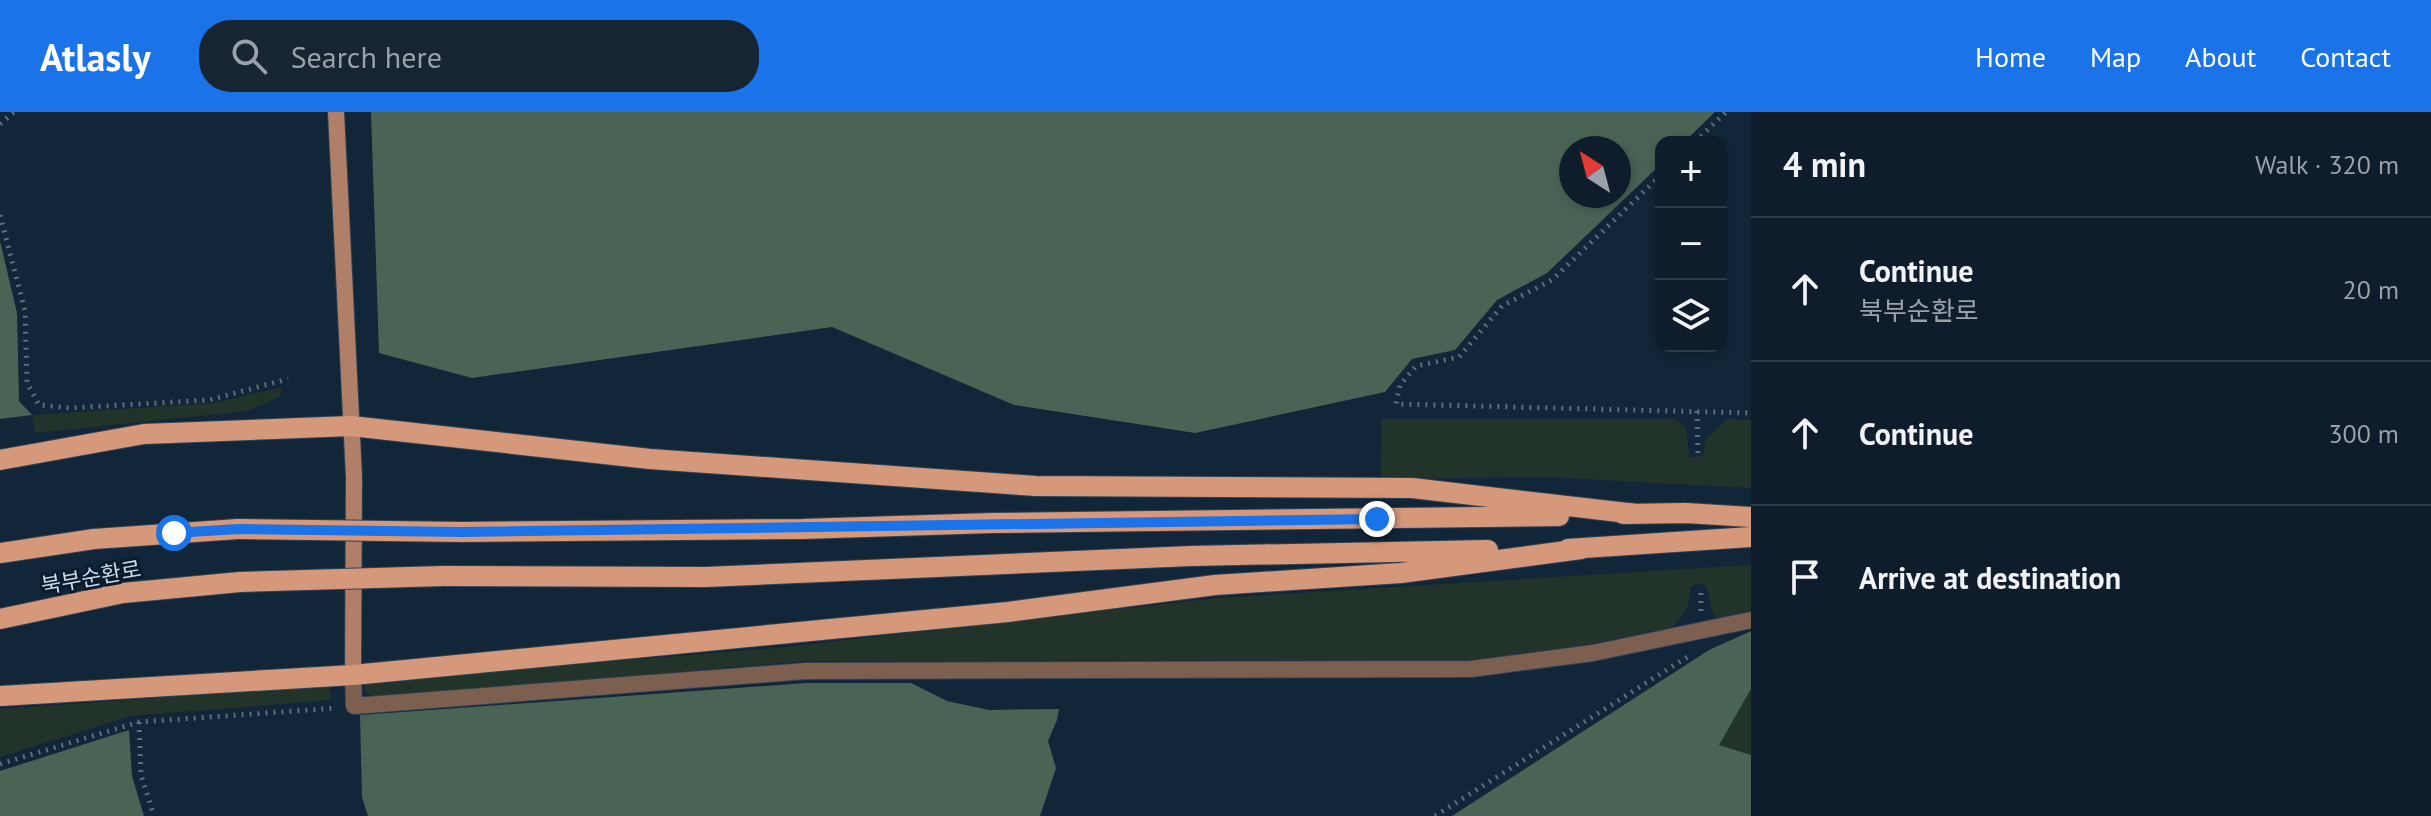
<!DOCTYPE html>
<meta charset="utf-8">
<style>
body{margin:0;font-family:"PT Sans","Noto Sans KR",sans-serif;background:#172533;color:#f1f3f6}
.controls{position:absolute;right:24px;top:24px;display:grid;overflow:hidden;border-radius:16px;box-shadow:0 4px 12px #0003}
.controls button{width:72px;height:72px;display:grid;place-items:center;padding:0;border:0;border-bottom:2px solid #2e3a47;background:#0e1c2b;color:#f1f3f6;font:40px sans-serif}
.compass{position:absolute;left:1559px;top:24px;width:72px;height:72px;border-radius:50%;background:#0e1c2b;box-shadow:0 4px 12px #0003;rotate:324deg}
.stop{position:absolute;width:24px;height:24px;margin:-18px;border:6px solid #1a73e8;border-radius:50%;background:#fff}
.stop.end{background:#1a73e8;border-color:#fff;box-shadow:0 2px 8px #0008}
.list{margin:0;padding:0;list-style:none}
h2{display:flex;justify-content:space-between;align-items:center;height:104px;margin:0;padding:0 32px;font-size:34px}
h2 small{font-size:26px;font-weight:400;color:#9ba1a9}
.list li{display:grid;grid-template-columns:52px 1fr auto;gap:24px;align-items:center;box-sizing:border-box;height:144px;padding:0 32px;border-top:2px solid #2e3a47}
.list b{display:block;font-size:30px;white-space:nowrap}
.list p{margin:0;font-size:26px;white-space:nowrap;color:#9ba1a9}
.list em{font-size:26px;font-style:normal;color:#9ba1a9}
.icon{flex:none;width:44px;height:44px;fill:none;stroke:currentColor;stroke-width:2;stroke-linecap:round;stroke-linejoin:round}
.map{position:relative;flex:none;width:1751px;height:704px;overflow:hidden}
header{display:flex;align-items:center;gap:48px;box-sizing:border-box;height:112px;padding:0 40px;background:#1a73e8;color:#fff}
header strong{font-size:38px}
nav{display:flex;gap:44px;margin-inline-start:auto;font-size:28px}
.search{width:560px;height:72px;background:#172533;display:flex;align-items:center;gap:20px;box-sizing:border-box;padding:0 28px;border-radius:32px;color:#9ba1a9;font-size:30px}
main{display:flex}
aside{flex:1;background:#0e1c2b}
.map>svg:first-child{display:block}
.green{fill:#223329}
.forest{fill:#496454;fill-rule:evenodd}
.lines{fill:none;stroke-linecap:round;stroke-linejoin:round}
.minor-casing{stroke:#304255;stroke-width:18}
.secondary-casing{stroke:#304255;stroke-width:18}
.primary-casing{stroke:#304255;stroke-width:22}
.path{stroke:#5c6e7e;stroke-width:5;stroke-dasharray:2 6;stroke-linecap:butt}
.minor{stroke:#7d5f50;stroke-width:16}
.secondary{stroke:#af7f68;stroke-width:16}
.primary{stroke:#d6987a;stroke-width:20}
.primary-bridge-casing{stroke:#304255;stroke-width:22;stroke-linecap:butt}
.primary-bridge{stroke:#d6987a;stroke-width:20}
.route{stroke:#1a73e8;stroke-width:10}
.labels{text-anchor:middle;stroke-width:6;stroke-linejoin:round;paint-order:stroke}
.street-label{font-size:22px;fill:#cbd8e5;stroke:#091c2f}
</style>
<header>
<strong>Atlasly</strong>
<div class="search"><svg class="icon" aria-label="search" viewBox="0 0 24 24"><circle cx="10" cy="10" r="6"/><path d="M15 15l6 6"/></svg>Search here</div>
<nav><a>Home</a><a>Map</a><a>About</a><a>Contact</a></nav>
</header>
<main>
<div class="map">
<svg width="1751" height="704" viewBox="0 0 1751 704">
<rect width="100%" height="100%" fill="#122639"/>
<path class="green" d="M283 275 279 285 247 299 35 321 32 303 215 291Z
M1382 307H1673L1686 315 1689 345 1703 344 1705 328 1727 307 1751 308V376L1548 365 1381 367Z
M1751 453V498L1716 506C1708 495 1712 483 1704 472H1697L1691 475 1687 498 1673 515 1591 532 1471 548 806 549 375 586 365 580 364 570 776 536 1218 486Z
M329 574 331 588 131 604 0 645V597Z
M1751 577V643L1719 633Z"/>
<path class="forest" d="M371 0H1715L1684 30H1661V52L1547 161 1497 188 1455 238 1412 247 1385 280 1195 321 1014 293 832 215 472 266 379 241ZM1619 36V84H1571V36Z
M0 129 17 201 19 289 32 303 0 307Z
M1751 519V577L1719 633 1751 643V704H1452L1709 538Z
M807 571H911L947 589 989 598 1059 597 1057 608 1048 629 1056 656 1040 704H368L362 685 360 603Z
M129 618 132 664 144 704H0V659Z"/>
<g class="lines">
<g class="minor-casing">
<path id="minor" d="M353 563 354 594 806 559 1471 557 1593 541 1751 508"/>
</g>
<g class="secondary-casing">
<path id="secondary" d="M336 0 354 365 353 563"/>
</g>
<g class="primary-casing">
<path id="primary" d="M0 348 144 322 351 314 650 347 1036 374 1412 376 1636 402
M1623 402 1686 401 1751 405
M462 420 802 417 992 411 1559 404
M1568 437 1751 425
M0 441 94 427 238 417
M444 464 706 465 1191 444 1488 438
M0 507 123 481 240 470
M0 584 353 563 1008 500 1215 473 1401 461 1581 437"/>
</g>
<path class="path" d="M0 12 14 0
M1695 30 1726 0
M1661 63 1552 168 1502 194 1459 245 1416 254 1400 273 1396 292 1751 301
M0 103 25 199 27 271 39 293 70 296 209 288 288 267
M1697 299 1698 342
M1701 481V499
M139 610 141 663 154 704
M0 652 139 610 337 596
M1435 704 1692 542"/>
<use href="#minor" class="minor"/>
<use href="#secondary" class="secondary"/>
<use href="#primary" class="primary"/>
<g class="primary-bridge-casing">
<path id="primary-bridge" d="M238 417 462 420
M240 470 444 464"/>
</g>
<use href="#primary-bridge" class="primary-bridge"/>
</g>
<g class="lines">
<path class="route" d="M174 421 238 417 462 420 1377 407"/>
</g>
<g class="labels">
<g class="street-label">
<text transform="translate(91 465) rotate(-10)" y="8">북부순환로</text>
</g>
</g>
</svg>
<div class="controls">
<button>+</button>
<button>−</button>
<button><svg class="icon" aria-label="layers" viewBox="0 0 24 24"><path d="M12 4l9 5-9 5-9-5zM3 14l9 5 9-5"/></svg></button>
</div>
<svg class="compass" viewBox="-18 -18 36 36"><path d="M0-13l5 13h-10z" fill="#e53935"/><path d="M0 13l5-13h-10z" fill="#9ba1a9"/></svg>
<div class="stop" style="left:174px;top:421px"></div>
<div class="stop end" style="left:1377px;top:407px"></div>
</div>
<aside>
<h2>4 min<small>Walk · 320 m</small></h2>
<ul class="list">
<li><svg class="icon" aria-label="ahead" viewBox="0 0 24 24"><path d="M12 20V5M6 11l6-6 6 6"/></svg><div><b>Continue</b><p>북부순환로</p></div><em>20 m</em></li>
<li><svg class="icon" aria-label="ahead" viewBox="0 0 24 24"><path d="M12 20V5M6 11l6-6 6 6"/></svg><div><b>Continue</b></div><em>300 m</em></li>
<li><svg class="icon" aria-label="arrive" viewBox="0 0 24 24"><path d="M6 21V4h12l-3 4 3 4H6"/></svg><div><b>Arrive at destination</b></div></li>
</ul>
</aside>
</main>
